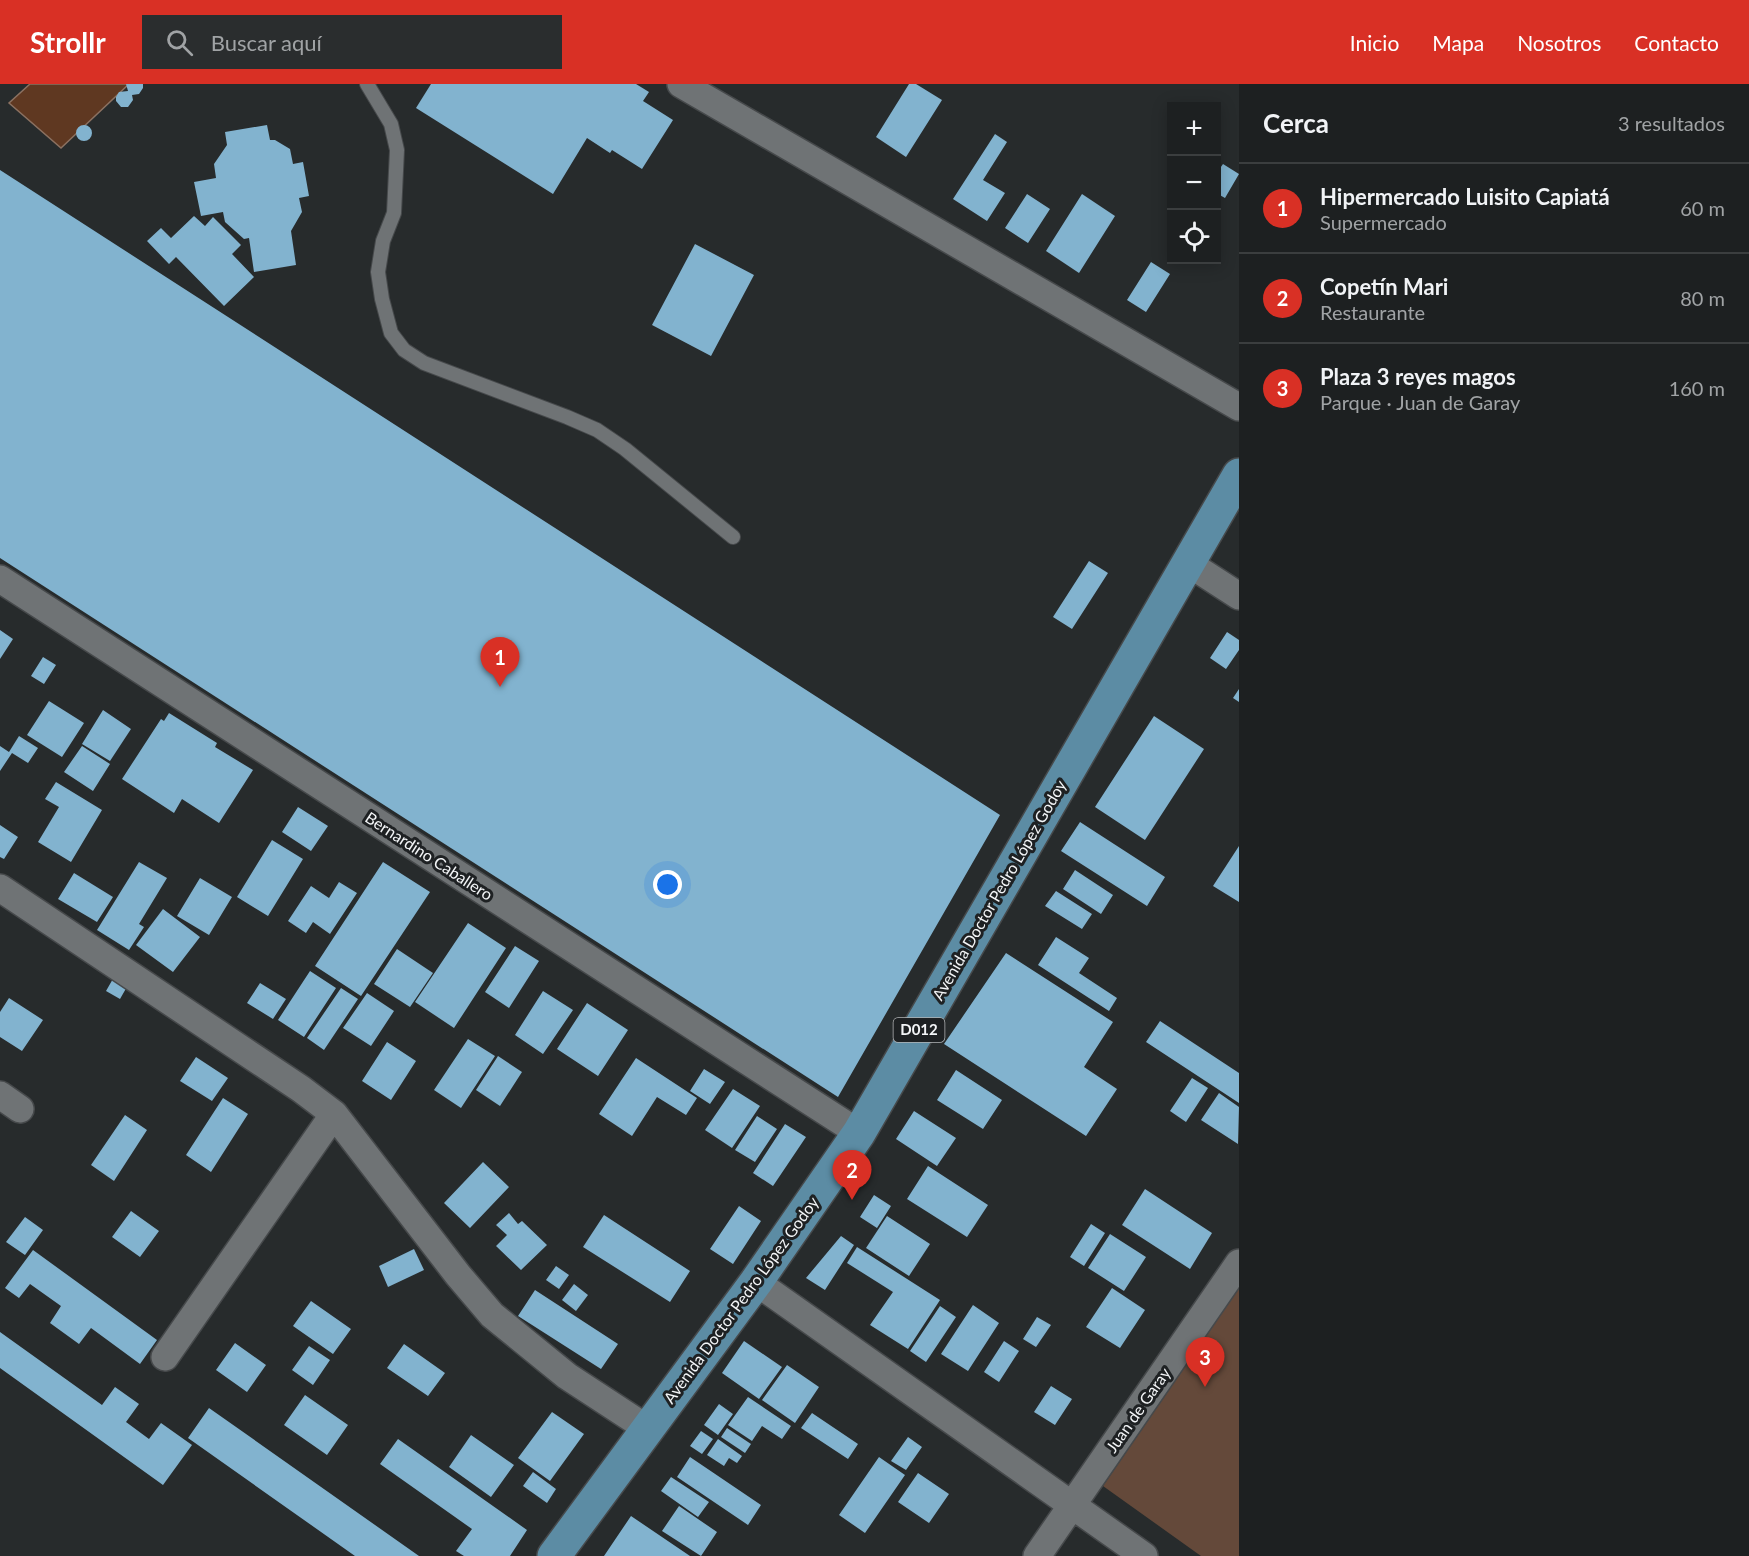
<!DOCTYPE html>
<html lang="es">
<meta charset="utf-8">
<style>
body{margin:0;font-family:Lato,sans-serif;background:#2a2d2e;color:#f1f3f6}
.controls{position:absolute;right:18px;top:18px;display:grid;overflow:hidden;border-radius:0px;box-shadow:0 3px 15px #0003}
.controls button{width:54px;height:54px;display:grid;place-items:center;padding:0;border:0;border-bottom:2px solid #3b3e3f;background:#1d2021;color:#f1f3f6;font:30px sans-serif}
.you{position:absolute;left:668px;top:801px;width:21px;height:21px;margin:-15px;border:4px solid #fff;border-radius:50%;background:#1a73e8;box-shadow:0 0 0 9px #1a73e833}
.badge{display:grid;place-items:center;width:39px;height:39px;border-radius:50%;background:#d93025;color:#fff;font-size:20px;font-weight:700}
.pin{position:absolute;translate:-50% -50px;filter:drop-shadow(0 2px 3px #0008)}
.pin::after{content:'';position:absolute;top:32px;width:21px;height:18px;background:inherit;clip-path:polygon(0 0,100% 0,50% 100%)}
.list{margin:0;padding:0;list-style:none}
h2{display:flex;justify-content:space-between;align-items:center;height:78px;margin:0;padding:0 24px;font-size:26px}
h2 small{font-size:20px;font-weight:400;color:#a0a3a5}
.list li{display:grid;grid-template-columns:39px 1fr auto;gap:18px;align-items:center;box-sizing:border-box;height:90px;padding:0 24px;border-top:2px solid #3b3e3f}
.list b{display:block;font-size:22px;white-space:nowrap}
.list p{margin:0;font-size:20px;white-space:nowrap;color:#a0a3a5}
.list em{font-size:20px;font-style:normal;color:#a0a3a5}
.icon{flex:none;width:33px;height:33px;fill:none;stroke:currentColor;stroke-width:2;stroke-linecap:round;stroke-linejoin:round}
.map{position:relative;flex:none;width:1239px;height:1472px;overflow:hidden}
header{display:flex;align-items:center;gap:36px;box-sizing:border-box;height:84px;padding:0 30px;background:#d93025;color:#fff}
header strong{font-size:28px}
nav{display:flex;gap:33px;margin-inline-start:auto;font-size:21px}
.search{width:420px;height:54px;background:#2a2d2e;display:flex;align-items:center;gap:15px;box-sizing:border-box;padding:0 21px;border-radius:0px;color:#a0a3a5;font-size:22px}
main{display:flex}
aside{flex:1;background:#1d2021}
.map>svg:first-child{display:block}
.green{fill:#64493a}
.water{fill:#5f3821;stroke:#8b7161;stroke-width:1.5}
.building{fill:#82b3cf}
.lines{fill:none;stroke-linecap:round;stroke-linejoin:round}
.service-casing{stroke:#46494b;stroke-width:16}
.minor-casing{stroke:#46494b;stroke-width:30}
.primary-casing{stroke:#46494b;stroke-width:36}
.service{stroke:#6f7375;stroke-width:14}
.minor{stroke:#6f7375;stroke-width:27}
.primary{stroke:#5c8ca4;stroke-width:33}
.labels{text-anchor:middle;stroke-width:6;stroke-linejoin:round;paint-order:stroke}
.shield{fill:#1e2123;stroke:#b3b5b7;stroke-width:1.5}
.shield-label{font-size:15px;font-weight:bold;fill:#f3f5f7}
.street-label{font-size:16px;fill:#f3f5f7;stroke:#1e2123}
</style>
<header>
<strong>Strollr</strong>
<div class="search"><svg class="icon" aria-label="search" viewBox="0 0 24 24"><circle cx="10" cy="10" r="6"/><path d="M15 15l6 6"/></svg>Buscar aquí</div>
<nav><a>Inicio</a><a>Mapa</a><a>Nosotros</a><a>Contacto</a></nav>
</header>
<main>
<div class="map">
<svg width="1239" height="1472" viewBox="0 0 1239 1472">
<rect width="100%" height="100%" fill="#272b2c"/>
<path class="green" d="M1239 1204V1472H1201L1103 1402Z"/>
<path class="water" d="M30 0H129L61 64 9 19Z"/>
<path class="building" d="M126 0H143V4L139 10 132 11 133 16 128 23H121L116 17V13L119 8 128 7Z
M431 0H636L649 8 643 17 673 36 642 85 612 66 610 69 587 54 553 110 416 24Z
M909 0H916L942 16 906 73 876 53Z
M76 49a8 8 0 1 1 16 0a8 8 0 1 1-16 0Z
M267 41 270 56H275L290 65 293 80 303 78 309 112 299 114 302 128 291 147 296 181 254 188 249 154 244 155 225 138 223 128 201 132 194 98 216 94 214 80 227 61 225 48Z
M995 50 1007 58 983 96 1005 109 987 137 953 115Z
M1223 80 1239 90 1225 114 1216 109V90Z
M0 86 1000 731 838 1013 0 474Z
M1027 110 1050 125 1028 159 1005 144Z
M1082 110 1115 132 1079 189 1046 167Z
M194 132 205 142 213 133 241 161 232 170 254 193 224 222 176 173 169 180 147 157 161 144 171 154Z
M695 160 754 191 711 272 652 241Z
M1151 178 1170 190 1146 228 1127 216Z
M1089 477 1108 489 1072 545 1053 533Z
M0 546 13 555 0 575Z
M1227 548 1239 556V566L1226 585 1210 574Z
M43 573 56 581 44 600 31 592Z
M1239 605V618L1233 614Z
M49 617 84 639 62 673 27 651Z
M103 626 131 645 110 677 82 660Z
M169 629 217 659 215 663 253 686 219 739 182 715 174 729 122 695 161 635 164 637Z
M1154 632 1204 665 1145 756 1095 723Z
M19 652 38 664 28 679 12 669 0 687V662L9 668Z
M82 662 110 680 93 707 64 688Z
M56 698 102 726 71 778 38 758 59 723 45 715Z
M298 723 328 742 311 767 282 748Z
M1080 738 1165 793 1147 822 1061 767Z
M0 741 18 753 4 775 0 773Z
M272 756 303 775 268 832 237 813Z
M1239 762V818L1213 802Z
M139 778 167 794 139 840 144 843 129 866 97 846Z
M383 778 430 808 361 912 315 882Z
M1075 786 1113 811 1101 830 1063 805Z
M74 789 113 813 97 838 58 815Z
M200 794 232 813 209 851 177 832Z
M339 798 357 809 330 850 313 838 306 849 288 837 311 802 329 814Z
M1056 807 1092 830 1082 845 1045 822Z
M163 825 200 853 173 888 136 861Z
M468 839 506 864 454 944 415 918Z
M1056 853 1089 874 1079 889 1117 914 1109 927 1038 881Z
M515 862 539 877 509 924 485 908Z
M397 865 433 889 410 923 374 900Z
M1006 869 1113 938 1084 983 1117 1005 1086 1052 944 960Z
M310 887 336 904 304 953 278 936Z
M114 893 128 901 120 915 106 907Z
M260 899 286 915 273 935 247 919Z
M341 904 358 915 324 966 307 954Z
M543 907 573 926 543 970 515 951Z
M367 909 394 927 371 962 343 944Z
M9 914 43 936 22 967 0 953V928Z
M587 919 628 946 598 992 557 965Z
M1160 937 1239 989V1019L1146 958Z
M468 955 495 972 461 1024 434 1006Z
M387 958 416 977 391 1016 362 997Z
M498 972 522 988 500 1022 476 1006Z
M196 973 228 994 212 1017 180 997Z
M636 974 697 1014 686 1031 657 1013 632 1052 599 1030Z
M704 985 725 998 710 1020 690 1007Z
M956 986 1002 1016 983 1045 937 1016Z
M1192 994 1208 1004 1186 1038 1170 1027Z
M733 1005 760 1022 732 1064 705 1046Z
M1219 1009 1239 1023 1238 1060 1201 1036Z
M223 1014 248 1030 211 1088 186 1071Z
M914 1027 956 1054 937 1082 896 1055Z
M125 1031 147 1046 114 1097 91 1081Z
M757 1032 777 1045 755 1078 735 1066Z
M785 1040 806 1053 773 1102 753 1089Z
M483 1078 509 1103 470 1144 444 1119Z
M928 1082 988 1121 967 1153 907 1115Z
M1145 1105 1212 1149 1190 1185 1122 1141Z
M874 1111 891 1122 877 1144 860 1133Z
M739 1122 761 1137 733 1180 710 1165Z
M131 1127 159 1147 140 1173 112 1153Z
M509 1129 518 1140 522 1137 547 1161 521 1186 496 1162 507 1151 496 1141Z
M604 1131 690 1187 670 1218 583 1163Z
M887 1132 930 1160 909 1192 866 1164Z
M25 1133 43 1146 25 1171 6 1158Z
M1091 1140 1105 1149 1084 1182 1070 1173Z
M1110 1150 1146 1173 1124 1207 1088 1184Z
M841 1152 854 1161 825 1206 806 1194Z
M857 1163 940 1216 908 1265 870 1241 893 1208 847 1179Z
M414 1165 424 1186 388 1203 379 1182Z
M33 1166 157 1256 140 1280 91 1244 79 1260 50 1239 61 1222 30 1200 19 1214 5 1204Z
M556 1182 569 1191 559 1205 546 1196Z
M574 1200 588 1211 576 1227 562 1216Z
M1112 1204 1145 1226 1120 1264 1086 1243Z
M535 1206 618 1260 601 1285 518 1232Z
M311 1217 351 1245 333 1270 293 1242Z
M973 1221 999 1239 968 1287 941 1270Z
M940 1222 956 1233 926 1278 910 1267Z
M1037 1233 1051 1241 1036 1263 1023 1255Z
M0 1248 102 1321 115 1303 139 1320 126 1338 149 1355 161 1339 192 1361 163 1401 0 1284Z
M744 1257 782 1283 759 1315 722 1289Z
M1004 1257 1019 1267 999 1298 984 1288Z
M235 1259 266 1281 247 1308 216 1286Z
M404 1260 445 1289 428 1312 387 1284Z
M309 1262 330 1276 313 1301 292 1286Z
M787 1281 819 1303 795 1339 762 1316Z
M1051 1302 1072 1315 1055 1341 1034 1328Z
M305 1311 348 1341 327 1371 284 1341Z
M748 1313 791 1342 782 1355 762 1342 752 1357 728 1341Z
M719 1320 733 1330 718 1351 704 1341Z
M209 1324 419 1472H355L188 1354Z
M552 1328 584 1350 550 1397 518 1374Z
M812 1329 858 1360 848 1375 801 1344Z
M727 1344 751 1360 745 1369 721 1353Z
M701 1347 713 1355 702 1370 690 1362Z
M471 1351 514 1381 491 1413 449 1383Z
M908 1353 922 1363 906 1386 891 1377Z
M398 1355 527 1446 510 1472H464L456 1467 472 1445 380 1380Z
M718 1355 742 1372 737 1379 729 1374 724 1382 707 1371Z
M690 1373 761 1421 748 1441 677 1393Z
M879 1373 905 1391 865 1449 839 1431Z
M533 1388 556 1405 547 1419 523 1402Z
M918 1389 949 1410 929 1439 898 1418Z
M671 1393 709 1418 698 1433 661 1407Z
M679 1422 717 1448 701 1472 662 1447Z
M631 1432 690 1472H604Z"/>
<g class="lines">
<g class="service-casing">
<path id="service" d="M367 0 391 40 397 66 394 129 383 157 378 188 382 215 391 249 404 266 424 279 567 333 597 346 625 365 733 453"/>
</g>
<g class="minor-casing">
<path id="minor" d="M681 0 1239 323
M1188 479 1239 512
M0 495 859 1049
M0 804 301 1005 334 1030 458 1191 492 1231 567 1292 648 1345
M0 1011 20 1025
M756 1198 1144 1472
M165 1273 334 1030
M1037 1472 1239 1179"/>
</g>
<g class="primary-casing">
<path id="primary" d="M554 1472 756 1198 859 1049 1239 391"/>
</g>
<use href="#service" class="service"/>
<use href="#minor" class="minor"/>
<use href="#primary" class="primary"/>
</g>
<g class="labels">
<rect class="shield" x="893.5" y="934" width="51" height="24" rx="4.5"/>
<g class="shield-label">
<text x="919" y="951">D012</text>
</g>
<g class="street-label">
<text transform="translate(429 772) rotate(33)" y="6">Bernardino Caballero</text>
<text transform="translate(999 806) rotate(-60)" y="6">Avenida Doctor Pedro López Godoy</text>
<text transform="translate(741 1216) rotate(-54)" y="6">Avenida Doctor Pedro López Godoy</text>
<text transform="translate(1138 1326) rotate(-55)" y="6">Juan de Garay</text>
</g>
</g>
</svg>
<div class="controls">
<button>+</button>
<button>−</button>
<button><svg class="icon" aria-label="locate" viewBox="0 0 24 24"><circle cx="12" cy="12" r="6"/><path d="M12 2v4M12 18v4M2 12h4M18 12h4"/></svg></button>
</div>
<div class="you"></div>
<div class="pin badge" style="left:500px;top:603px">1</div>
<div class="pin badge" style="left:852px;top:1116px">2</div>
<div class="pin badge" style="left:1205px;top:1303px">3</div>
</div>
<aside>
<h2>Cerca<small>3 resultados</small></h2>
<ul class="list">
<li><span class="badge">1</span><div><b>Hipermercado Luisito Capiatá</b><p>Supermercado</p></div><em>60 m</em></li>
<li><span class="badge">2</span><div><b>Copetín Mari</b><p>Restaurante</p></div><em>80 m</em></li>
<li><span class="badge">3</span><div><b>Plaza 3 reyes magos</b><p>Parque · Juan de Garay</p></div><em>160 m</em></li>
</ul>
</aside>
</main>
